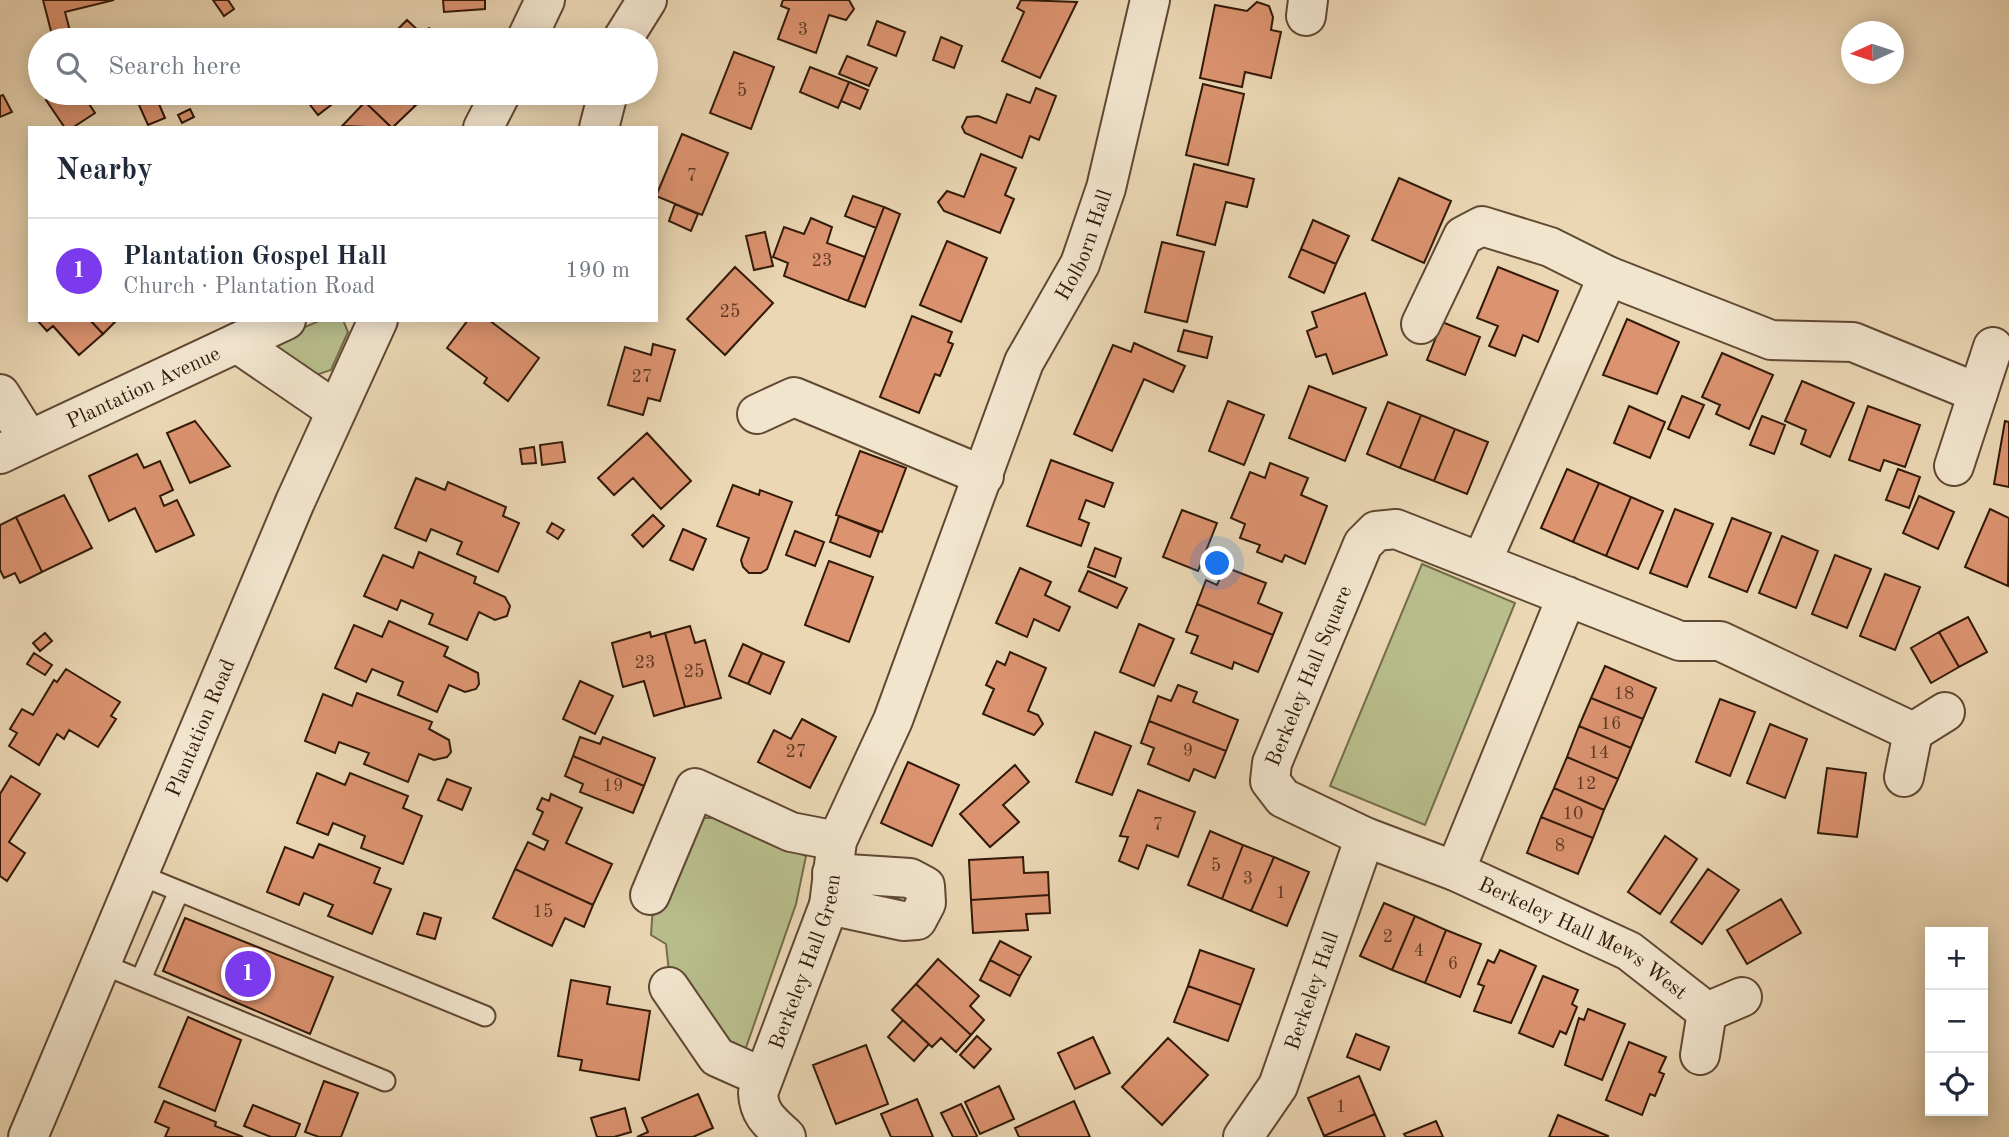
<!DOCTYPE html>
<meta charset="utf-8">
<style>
body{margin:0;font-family:"Old Standard TT",serif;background:#f2f2f3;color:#1f2937}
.controls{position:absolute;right:21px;bottom:21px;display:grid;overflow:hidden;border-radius:0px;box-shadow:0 4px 18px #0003}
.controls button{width:63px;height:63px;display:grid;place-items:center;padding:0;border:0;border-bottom:2px solid #e0e1e3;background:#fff;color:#1f2937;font:35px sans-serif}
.compass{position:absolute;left:1841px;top:21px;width:63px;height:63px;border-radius:50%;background:#fff;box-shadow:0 4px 18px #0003;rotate:267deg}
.you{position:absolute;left:1218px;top:564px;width:24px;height:24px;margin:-18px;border:5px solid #fff;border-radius:50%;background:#1a73e8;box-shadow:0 0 0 10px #1a73e833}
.badge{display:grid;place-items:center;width:46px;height:46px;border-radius:50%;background:#7c3aed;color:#fff;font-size:23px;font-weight:700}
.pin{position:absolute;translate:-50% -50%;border:4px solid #fff;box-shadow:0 2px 7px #0006}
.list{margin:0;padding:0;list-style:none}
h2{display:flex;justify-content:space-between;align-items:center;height:91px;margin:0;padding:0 28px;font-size:30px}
h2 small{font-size:23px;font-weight:400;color:#747a83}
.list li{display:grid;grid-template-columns:46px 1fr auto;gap:21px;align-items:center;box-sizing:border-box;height:105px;padding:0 28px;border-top:2px solid #e0e1e3}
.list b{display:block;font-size:26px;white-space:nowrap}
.list p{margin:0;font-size:23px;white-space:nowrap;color:#747a83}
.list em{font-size:23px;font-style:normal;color:#747a83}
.icon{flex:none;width:38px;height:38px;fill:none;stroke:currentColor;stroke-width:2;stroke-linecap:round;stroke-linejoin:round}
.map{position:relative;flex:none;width:2009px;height:1137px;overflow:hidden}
.search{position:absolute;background:#fff;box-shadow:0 4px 18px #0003;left:28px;top:28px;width:630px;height:77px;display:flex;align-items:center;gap:18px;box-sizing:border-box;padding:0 24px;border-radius:38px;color:#747a83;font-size:26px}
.panel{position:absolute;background:#fff;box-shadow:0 4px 18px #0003;left:28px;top:126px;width:630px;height:196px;border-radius:0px}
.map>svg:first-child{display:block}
.green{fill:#b8be8c;stroke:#756c4a;stroke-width:2}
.building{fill:#dc9370;stroke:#321908;stroke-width:2}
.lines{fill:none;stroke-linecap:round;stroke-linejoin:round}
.lane-casing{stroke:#604833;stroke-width:23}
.street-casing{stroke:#604833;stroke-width:42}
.lane{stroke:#f2e5ce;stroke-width:19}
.street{stroke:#f2e5ce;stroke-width:38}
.labels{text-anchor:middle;stroke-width:5;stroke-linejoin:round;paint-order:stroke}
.number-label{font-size:18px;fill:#5c3822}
.street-label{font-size:21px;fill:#321908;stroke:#f2e5ce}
</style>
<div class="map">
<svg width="2009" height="1137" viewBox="0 0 2009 1137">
<rect width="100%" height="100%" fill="#ebd7b4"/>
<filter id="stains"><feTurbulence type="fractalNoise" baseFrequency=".00286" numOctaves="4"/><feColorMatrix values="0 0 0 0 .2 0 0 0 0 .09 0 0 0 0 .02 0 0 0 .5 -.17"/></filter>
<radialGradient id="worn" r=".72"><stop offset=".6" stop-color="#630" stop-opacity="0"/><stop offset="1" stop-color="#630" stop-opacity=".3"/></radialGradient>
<path class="green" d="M321 320H343L348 332 331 370 316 375 272 352 275 340Z
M1422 564 1515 603 1425 825 1330 786Z
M701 818H718L806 856 796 904 742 1059 712 1025 708 1009 669 972 666 944 651 935 653 905Z"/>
<path class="building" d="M43 0H114L65 12 70 31 52 35Z
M213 0H228L234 9 224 16Z
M443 0H485V9L444 12Z
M783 0H849L854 9 846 20 829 15 816 53 778 39 789 9 781 6Z
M1021 0 1077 2 1040 78 1002 61 1024 12 1017 8Z
M1257 2 1269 6 1273 17 1271 30 1281 32 1271 78 1245 72 1242 87 1200 78 1215 5 1247 11Z
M407 20 422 34 429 28 442 40H406L396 31Z
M877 21 905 32 896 56 868 45Z
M941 37 962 46 954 68 933 60Z
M734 52 774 67 751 129 710 113Z
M847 56 877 68 869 86 839 74Z
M810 67 849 82 838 108 800 92Z
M849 82 868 90 860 109 841 101Z
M1203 84 1244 94 1228 165 1186 155Z
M1036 88 1056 96 1039 140 1030 136 1022 158 965 133 962 127 967 117 978 116 996 123 1007 94 1030 103Z
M57 93H82L95 113 72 128H65L46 100Z
M301 93H322L331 105 318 115Z
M365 93H402L415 106 392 128 365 102 370 97Z
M402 93H428L415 106Z
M3 95 12 112 0 117V96Z
M156 97 165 118 148 125 139 105Z
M365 102 392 128 342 126Z
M190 109 194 117 182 123 178 115Z
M682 134 728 153 702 215 656 196Z
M981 154 1016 168 1005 195 1014 199 1000 233 944 211 938 202 947 191 964 197Z
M1194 164 1254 179 1247 207 1226 202 1215 245 1177 235Z
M1399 178 1451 201 1424 263 1372 240Z
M853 196 884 207 876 228 845 216Z
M675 204 698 214 691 231 669 221Z
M884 207 900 214 865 307 848 301Z
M811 218 832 227 827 243 865 257 848 301 784 276 788 263 773 257 784 227 804 234Z
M1313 220 1349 236 1336 264 1301 249Z
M765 232 773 266 754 270 746 236Z
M947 241 987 258 961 322 920 305Z
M1162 242 1204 252 1187 322 1145 312Z
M1301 249 1336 264 1324 293 1289 277Z
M735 267 773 303 725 355 687 319Z
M1498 267 1558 291 1538 342 1523 335 1515 356 1489 346 1498 326 1477 318Z
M1365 293 1387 355 1333 374 1326 354 1316 357 1307 331 1317 327 1312 312Z
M912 316 952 332 948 342 953 344 940 376 935 374 919 413 880 397Z
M1627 319 1679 342 1657 394 1603 375Z
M37 320H90L103 334 79 355 53 326 47 331Z
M90 320H117L103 334Z
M468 320H489L539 358 508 401 484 383 487 378 447 348Z
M1442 322 1480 337 1465 375 1427 360Z
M1184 330 1212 337 1207 358 1178 351Z
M1134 343 1185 366 1173 392 1144 379 1112 451 1074 434 1113 345 1131 352Z
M653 344 675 350 660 401 648 398 643 415 608 405 625 347 651 355Z
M1722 353 1773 375 1749 429 1716 414 1720 405 1702 397Z
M1802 381 1854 403 1830 457 1801 444 1806 430 1785 421Z
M1309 386 1366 408 1345 461 1289 438Z
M1682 396 1704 405 1689 438 1668 429Z
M1228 401 1264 415 1244 465 1209 451Z
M1388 402 1421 415 1400 468 1367 454Z
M1629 406 1665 422 1650 458 1614 443Z
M1868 406 1920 425 1905 467 1884 460 1880 471 1849 460Z
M1421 415 1455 429 1434 481 1400 468Z
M1762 416 1785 425 1774 454 1750 445Z
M195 421 230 466 190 483 167 433Z
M2005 421 2009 422V487L1994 484Z
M1455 429 1488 442 1467 494 1434 481Z
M647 433 691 481 661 509 633 478 614 495 598 478Z
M562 442 565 462 542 465 540 445Z
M534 447 536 463 522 464 520 449Z
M860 451 906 468 882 532 836 515Z
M137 454 144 468 160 461 173 490 160 496 164 506 177 500 194 535 156 552 135 508 109 521 89 476Z
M1051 460 1113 483 1104 507 1086 500 1079 519 1089 523 1081 546 1027 526Z
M1270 463 1308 478 1301 495 1327 506 1305 564 1285 555 1282 562 1257 552 1260 545 1240 538 1245 524 1231 518 1250 472 1265 478Z
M1567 469 1599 483 1573 542 1541 528Z
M1898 469 1920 477 1909 508 1886 500Z
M416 478 445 490 448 482 506 507 503 516 519 523 498 572 457 554 462 542 431 529 426 541 395 528Z
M1599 483 1631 497 1606 556 1573 542Z
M733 485 759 495 760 490 792 502 767 569 761 573H749L743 567 741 560 749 538 717 526Z
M64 495 92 548 42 572 16 517Z
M1919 496 1954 512 1938 549 1903 533Z
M1631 497 1663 511 1638 569 1606 556Z
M1675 509 1713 524 1687 587 1650 573Z
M1990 509 2009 518 2008 586 1965 567Z
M1182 510 1217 523 1198 571 1163 557Z
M653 515 664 526 643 547 632 535Z
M839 516 879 532 870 557 830 542Z
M16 517 42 572 20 583 15 573 4 578 0 570V525Z
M1732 518 1771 533 1747 592 1709 577Z
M552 523 564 530 558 539 547 532Z
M683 529 706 539 693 570 670 560Z
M795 531 824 542 815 566 786 555Z
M1782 536 1818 551 1796 608 1759 593Z
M1095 548 1121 558 1115 577 1088 567Z
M419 552 476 577 474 583 505 597 510 606 507 616 495 620 479 612 467 640 429 624 433 614 401 600 397 610 364 596 383 555 413 568Z
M1835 555 1871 569 1847 628 1812 614Z
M829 561 873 577 849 642 805 625Z
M1225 567 1266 583 1258 603 1282 613 1273 635 1197 604 1206 580 1217 585Z
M1020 568 1051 582 1045 595 1070 607 1059 631 1034 619 1027 637 996 623Z
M1088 571 1127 588 1117 608 1079 591Z
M1885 574 1920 587 1895 650 1860 636Z
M1197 604 1273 635 1258 672 1234 662 1232 669 1191 653 1198 636 1186 632Z
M1968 617 1987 652 1959 667 1939 632Z
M389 621 448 647 444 656 478 673 479 684 476 689 465 692 449 685 437 712 398 695 403 682 372 669 366 682 335 668 354 625 382 637Z
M1139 624 1174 639 1154 686 1120 672Z
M690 626 695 643 705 640 721 698 685 707 665 633Z
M650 632 651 637 665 633 685 707 654 716 644 681 623 687 612 643Z
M1939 632 1959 667 1931 683 1911 648Z
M45 633 52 641 40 651 33 643Z
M743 644 762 653 748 684 729 676Z
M1010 652 1046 668 1028 711 1038 715 1043 724 1034 735 983 714 994 689 986 685 997 661 1005 665Z
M34 653 52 665 45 675 27 664Z
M762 653 784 662 770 694 748 684Z
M1605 666 1656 688 1643 719 1591 698Z
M66 669 120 702 111 716 116 719 98 747 69 730 64 739 57 734 39 765 9 746 17 733 10 729 22 709 33 715 54 680 57 682Z
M580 681 613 696 595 734 563 719Z
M1178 685 1197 692 1193 702 1238 720 1226 751 1149 721 1158 696 1171 701Z
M357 693 432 722 429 729 449 740 451 752 447 757 434 760 419 754 408 782 364 764 369 753 339 742 335 753 305 741 323 694 352 706Z
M1591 698 1643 719 1631 748 1579 726Z
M1720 699 1755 712 1730 776 1696 762Z
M802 719 836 737 810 788 758 762 774 730 791 739Z
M1149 721 1226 751 1215 778 1194 769 1189 781 1148 764 1154 748 1141 743Z
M1770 724 1807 739 1785 798 1747 783Z
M1579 726 1631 748 1618 779 1567 757Z
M1095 732 1131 746 1112 795 1076 782Z
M580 737 600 744 603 737 655 758 644 786 573 756Z
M573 756 644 786 633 813 580 792 583 784 565 776Z
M1567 757 1618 779 1604 810 1554 788Z
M908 762 959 785 932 846 881 823Z
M1015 765 1029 782 1003 805 1019 822 990 847 960 814Z
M1827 768 1866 773 1857 837 1818 833Z
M317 773 345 785 350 773 408 796 403 808 422 816 403 864 361 848 365 836 333 823 328 835 297 823Z
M11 776 40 794 9 842 25 853 7 881 0 876V794Z
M447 779 471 788 462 810 438 800Z
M1554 788 1604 810 1593 838 1541 817Z
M1138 790 1195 812 1178 857 1147 845 1138 869 1119 861 1128 837 1120 836Z
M551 794 582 808 566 843 612 864 593 905 515 869 528 842 544 850 548 841 533 834 543 812 537 809 542 798 549 801Z
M1541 817 1593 838 1578 874 1527 853Z
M1210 831 1243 845 1222 899 1188 885Z
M1665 836 1697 859 1660 914 1628 892Z
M319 844 380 868 374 883 391 889 372 934 328 916 333 905 304 893 299 905 267 892 285 847 313 858Z
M1243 845 1274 857 1251 911 1222 899Z
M1023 857 1024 873 1048 872 1049 895 971 900 969 860Z
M1274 857 1309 872 1287 926 1251 911Z
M515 869 593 905 584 927 565 918 552 946 493 918Z
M1708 869 1739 890 1702 944 1671 922Z
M1049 895 1050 913 1026 914 1028 930 973 933 971 900Z
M1781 899 1801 933 1747 964 1727 930Z
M1384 903 1415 916 1392 970 1360 956Z
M424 913 441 918 435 939 417 934Z
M1415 916 1446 930 1425 983 1392 970Z
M185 918 333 977 310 1034 163 971Z
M1446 930 1481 944 1460 997 1425 983Z
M1000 941 1031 957 1020 976 990 960Z
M1200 950 1254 969 1241 1005 1188 986Z
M1500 950 1536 966 1511 1023 1474 1011 1484 986 1478 984 1488 960 1494 963Z
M938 959 979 996 970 1006 984 1020 971 1035 916 984Z
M990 960 1020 976 1010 996 980 980Z
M1543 976 1578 990 1572 1004 1577 1007 1566 1034 1560 1031 1553 1047 1519 1033Z
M571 980 610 987 607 1004 650 1011 639 1080 580 1070 582 1060 558 1056Z
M916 984 971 1035 956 1052 941 1038 932 1047 892 1010Z
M1188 986 1241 1005 1228 1041 1174 1022Z
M1588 1009 1625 1024 1602 1080 1565 1065 1579 1018 1584 1020Z
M188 1017 241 1040 215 1111 159 1087Z
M903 1020 929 1044 914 1061 888 1037Z
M1356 1034 1389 1047 1380 1070 1347 1057Z
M977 1036 991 1049 974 1068 960 1055Z
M1093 1037 1110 1073 1075 1089 1058 1053Z
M1168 1038 1208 1075 1162 1125 1122 1087Z
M1629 1042 1666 1057 1659 1072 1664 1074 1655 1096 1650 1094 1642 1115 1606 1100Z
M866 1045 888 1104 836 1124 813 1065Z
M1359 1076 1375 1114 1324 1136 1308 1098Z
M324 1081 358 1093 341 1137H319L305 1132Z
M999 1086 1014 1119 980 1134 965 1102Z
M698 1094 713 1128 693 1137H637L648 1132 642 1118Z
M917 1099 933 1137H891L881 1114Z
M164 1101 216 1122 215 1126 243 1137H165L169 1128 155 1122Z
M1074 1101 1090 1137H1019L1015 1128Z
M961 1104 977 1136 976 1137H953L941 1113Z
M253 1105 300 1124 295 1137H271L244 1126Z
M625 1108 631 1132 614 1137H597L591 1118Z
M1375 1114 1385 1137H1324V1136Z
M1558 1115 1608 1136V1137H1549Z
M1436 1121 1443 1137H1406L1404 1134Z"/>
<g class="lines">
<g class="lane-casing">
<path id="lane" d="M140 875 485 1016
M102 964 385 1081
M141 979 179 891"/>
</g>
<g class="street-casing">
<g id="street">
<path d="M1306 16 1308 0"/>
<path d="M526 40 545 0"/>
<path d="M622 40 647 0"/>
<path d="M483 128 501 93"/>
<path d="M599 128 608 93"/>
<path d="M1421 324 1463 236 1482 226 1550 247 1608 276 1771 340 1853 342 1978 393"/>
<path d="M237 343 335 410"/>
<path d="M0 394 29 440"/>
<path d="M757 414 794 397 984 476"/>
<path id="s1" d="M0 454 286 320"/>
<path d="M1954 466 1993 347"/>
<path d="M1482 561 1608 276"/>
<path id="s2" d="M1567 596 1455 871 1365 837 1283 798 1270 781 1272 763 1363 544 1376 531 1396 529 1680 641H1720L1913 732 1904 777"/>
<path d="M1913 732 1945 712"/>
<path id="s3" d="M1455 871 1629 951 1707 1012 1700 1055"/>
<path d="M650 895 695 788 791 832 837 841"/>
<path d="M829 905 903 921 917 920 926 903 925 886 910 878 832 873"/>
<path d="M669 987 717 1057 762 1077"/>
<path d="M1707 1012 1742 997"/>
<path id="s4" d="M28 1137 295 502 378 320"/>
<path id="s5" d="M786 1137C771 1123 759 1115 758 1093L829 905 837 841 893 720 1024 362 1080 264 1106 188 1150 0"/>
<path id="s6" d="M1243 1137 1278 1086 1365 837"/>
</g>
</g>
<use href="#lane" class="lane"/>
<use href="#street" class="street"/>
</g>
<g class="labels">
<g class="number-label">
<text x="803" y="35">3</text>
<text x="742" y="96">5</text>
<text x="692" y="181">7</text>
<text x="822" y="266">23</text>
<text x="730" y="317">25</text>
<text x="642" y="382">27</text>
<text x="645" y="668">23</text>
<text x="694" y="677">25</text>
<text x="1624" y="699">18</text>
<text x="1611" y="729">16</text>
<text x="1188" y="756">9</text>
<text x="796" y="757">27</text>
<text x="1599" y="758">14</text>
<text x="1586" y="789">12</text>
<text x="613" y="791">19</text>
<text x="1573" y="819">10</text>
<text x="1158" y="830">7</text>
<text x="1560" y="851">8</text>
<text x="1216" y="871">5</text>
<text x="1248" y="884">3</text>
<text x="1281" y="898">1</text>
<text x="543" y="917">15</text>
<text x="1388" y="942">2</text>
<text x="1419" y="956">4</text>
<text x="1453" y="969">6</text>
<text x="1341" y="1112">1</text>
</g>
<g class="street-label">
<text dy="7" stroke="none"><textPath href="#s5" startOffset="966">Holborn Hall</textPath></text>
<text dy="7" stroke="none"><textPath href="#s1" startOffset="158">Plantation Avenue</textPath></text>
<text dy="7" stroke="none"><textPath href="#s2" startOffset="618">Berkeley Hall Square</textPath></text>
<text dy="7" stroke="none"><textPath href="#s4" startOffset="444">Plantation Road</textPath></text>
<text dy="7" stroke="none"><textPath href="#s3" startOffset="145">Berkeley Hall Mews West</textPath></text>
<text dy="7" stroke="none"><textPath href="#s5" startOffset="194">Berkeley Hall Green</textPath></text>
<text dy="7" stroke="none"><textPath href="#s6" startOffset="163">Berkeley Hall</textPath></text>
</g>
</g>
<rect width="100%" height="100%" filter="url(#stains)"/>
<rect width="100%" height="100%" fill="url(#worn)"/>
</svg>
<div class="controls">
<button>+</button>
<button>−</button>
<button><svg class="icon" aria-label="locate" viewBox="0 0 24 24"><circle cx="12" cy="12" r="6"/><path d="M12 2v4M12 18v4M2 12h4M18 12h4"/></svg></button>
</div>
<svg class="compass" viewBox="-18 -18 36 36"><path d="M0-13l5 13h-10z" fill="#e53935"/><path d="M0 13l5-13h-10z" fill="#747a83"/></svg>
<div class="you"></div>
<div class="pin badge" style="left:248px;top:974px">1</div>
<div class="search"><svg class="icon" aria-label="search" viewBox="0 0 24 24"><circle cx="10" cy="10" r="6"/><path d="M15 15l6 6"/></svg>Search here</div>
<section class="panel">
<h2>Nearby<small></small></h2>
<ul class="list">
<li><span class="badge">1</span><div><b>Plantation Gospel Hall</b><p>Church · Plantation Road</p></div><em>190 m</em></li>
</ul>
</section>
</div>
